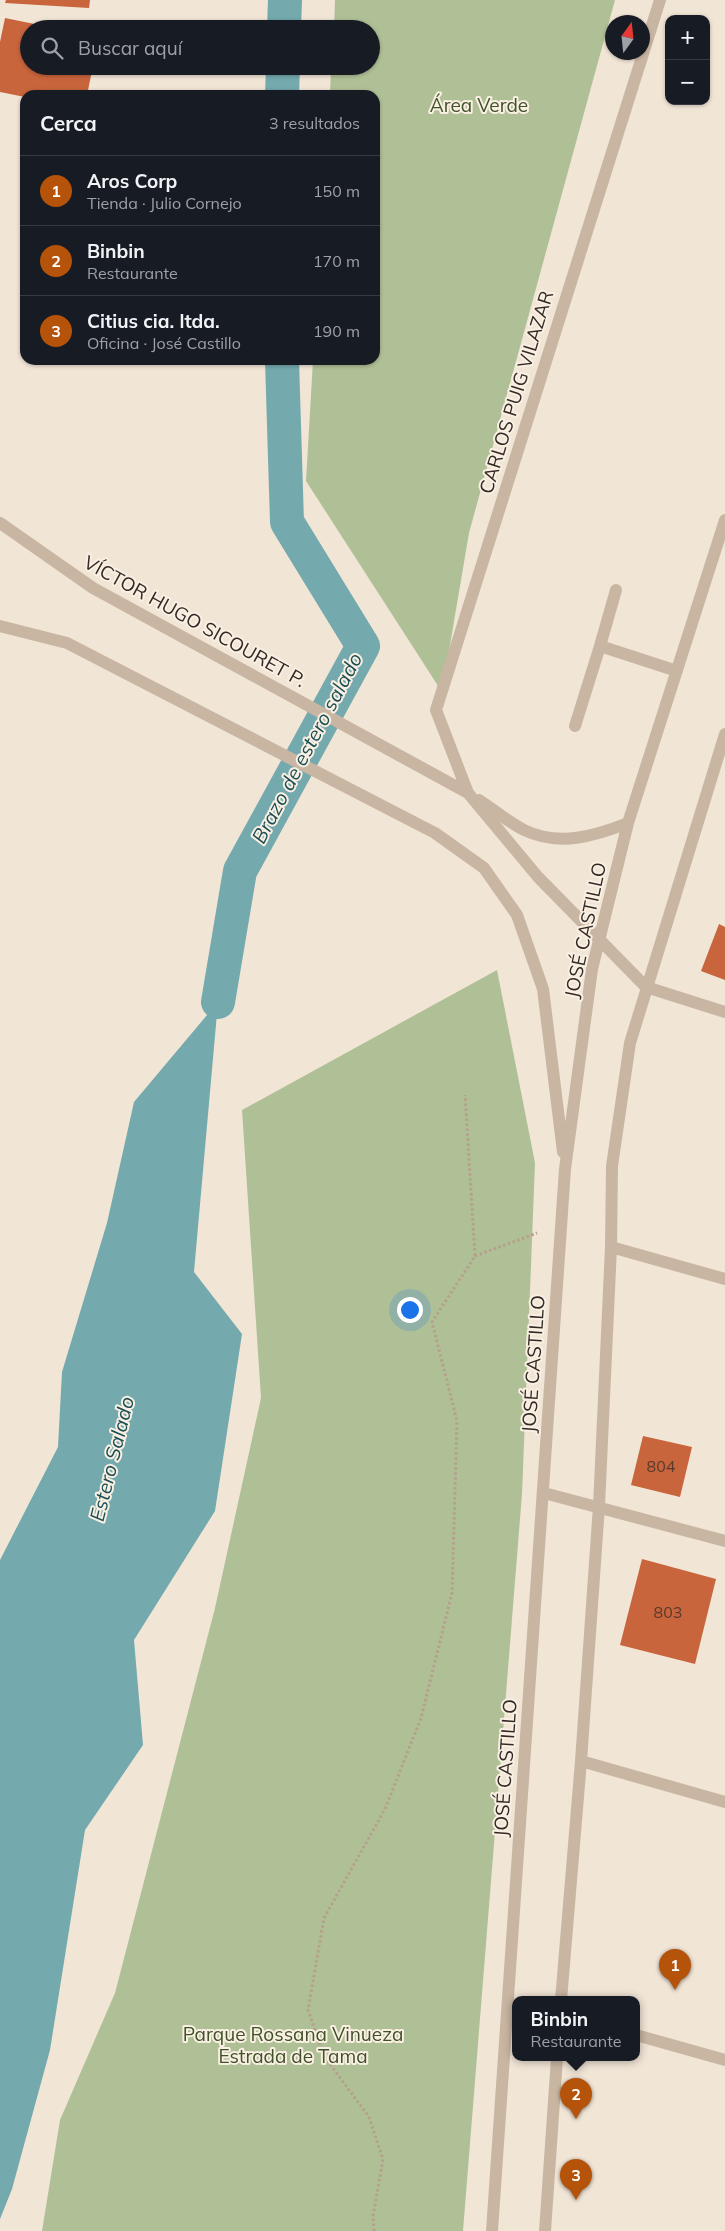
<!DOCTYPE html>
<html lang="es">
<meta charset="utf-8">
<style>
body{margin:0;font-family:Mulish,sans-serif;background:#242831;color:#f1f3f6}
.controls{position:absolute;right:15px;top:15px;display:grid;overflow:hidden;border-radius:10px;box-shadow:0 1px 4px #0004}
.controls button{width:45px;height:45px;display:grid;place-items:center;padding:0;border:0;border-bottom:1px solid #363941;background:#171b24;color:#f1f3f6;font:25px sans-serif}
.compass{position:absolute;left:605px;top:15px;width:45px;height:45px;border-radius:50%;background:#171b24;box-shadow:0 1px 4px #0004;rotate:15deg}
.you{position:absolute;left:409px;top:1309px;width:18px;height:18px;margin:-12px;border:4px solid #fff;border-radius:50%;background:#1a73e8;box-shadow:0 0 0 8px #1a73e833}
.badge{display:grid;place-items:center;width:32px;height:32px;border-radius:50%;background:#b45309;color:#fff;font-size:16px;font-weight:700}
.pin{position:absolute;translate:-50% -41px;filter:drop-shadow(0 1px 2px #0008)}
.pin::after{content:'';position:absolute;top:26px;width:18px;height:15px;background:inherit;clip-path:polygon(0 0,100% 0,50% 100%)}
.popup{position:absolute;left:512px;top:1996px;width:128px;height:65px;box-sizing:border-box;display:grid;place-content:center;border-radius:10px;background:#171b24;filter:drop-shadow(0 1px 4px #0005);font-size:16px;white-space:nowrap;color:#9ea1a6}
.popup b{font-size:19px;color:#f1f3f6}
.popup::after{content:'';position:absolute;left:50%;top:100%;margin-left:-10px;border:10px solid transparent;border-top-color:#171b24}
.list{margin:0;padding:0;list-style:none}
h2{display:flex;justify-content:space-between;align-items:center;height:65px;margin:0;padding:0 20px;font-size:21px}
h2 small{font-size:16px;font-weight:400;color:#9ea1a6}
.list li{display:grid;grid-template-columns:32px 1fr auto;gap:15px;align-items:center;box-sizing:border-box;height:70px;padding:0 20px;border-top:1px solid #363941}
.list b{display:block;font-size:19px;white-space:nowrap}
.list p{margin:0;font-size:16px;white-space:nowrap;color:#9ea1a6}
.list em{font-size:16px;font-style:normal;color:#9ea1a6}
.icon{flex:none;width:28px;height:28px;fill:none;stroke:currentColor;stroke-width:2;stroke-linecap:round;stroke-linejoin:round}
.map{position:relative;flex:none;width:725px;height:2231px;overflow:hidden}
.search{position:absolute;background:#171b24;box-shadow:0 1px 4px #0004;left:20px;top:20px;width:360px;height:55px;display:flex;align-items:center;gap:12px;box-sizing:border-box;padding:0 18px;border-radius:28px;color:#9ea1a6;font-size:19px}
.panel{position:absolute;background:#171b24;box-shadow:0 1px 4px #0004;left:20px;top:90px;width:360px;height:275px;border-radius:15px}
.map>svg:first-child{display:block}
.green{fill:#b0c096}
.water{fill:#74a9ae}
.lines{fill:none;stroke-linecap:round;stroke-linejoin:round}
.canal{stroke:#74a9ae;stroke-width:34}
.building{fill:#c9653c}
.path{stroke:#b4a08c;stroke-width:3;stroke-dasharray:2.5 2.5;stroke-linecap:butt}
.minor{stroke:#c9b6a2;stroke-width:12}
.labels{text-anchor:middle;stroke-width:4;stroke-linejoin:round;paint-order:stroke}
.number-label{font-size:16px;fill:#58392b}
.park-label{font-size:19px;fill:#405228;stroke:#f9efe2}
.street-label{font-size:19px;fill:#332a25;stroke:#f9efe2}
.water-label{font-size:20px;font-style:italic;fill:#1a4e55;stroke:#f9efe2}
</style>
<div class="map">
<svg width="725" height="2231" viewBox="0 0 725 2231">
<rect width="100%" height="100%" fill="#f1e5d6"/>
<path class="green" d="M335 0H615L469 533 442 692 306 481 313 360H375V95H330L331 66H371V29H334Z
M497 970 535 1163 522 1494 463 2231H42L60 2120 115 1993 215 1608 261 1398 242 1110Z"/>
<path class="water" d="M218 1002 194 1272 242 1334 215 1511 134 1640 143 1745 85 1830 50 2050 12 2189 0 2219V1560L58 1447 62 1372 107 1223 134 1102Z"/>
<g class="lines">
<path class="canal" d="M284 29 285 0
M282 95 283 66
M218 1002 240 871 363 646 287 522 282 360"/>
</g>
<path class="building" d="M6 0H90L89 8 5 3Z
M5 18 54 28 29 29V66H93L87 95H25V97L0 92V42Z
M719 924 725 927V980L701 971Z
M643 1436 692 1447 680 1497 631 1485Z
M642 1559 716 1579 695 1664 620 1645Z"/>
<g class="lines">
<path class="path" d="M475 1256 537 1233
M374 2231 373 2216 383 2159 369 2117 324 2056 308 2010 324 1918 385 1809 421 1718 452 1593 457 1421 432 1322 475 1256 465 1095"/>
<path class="minor" d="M0 523 93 588 468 793 538 877 646 987 725 1012
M616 590 600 646 677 671
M0 626 67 643 435 833 484 868 517 915 543 989 563 1152
M575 726 600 646
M468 793 436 710 660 0
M479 800C493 809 508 822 524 830 559 847 595 836 628 823
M611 1247 725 1279
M544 1493 725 1541
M581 1761 725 1802
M561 2000 581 1761 599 1506 611 1247 612 1166 630 1043 725 734
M636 2035 725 2060
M492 2231 565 1169 592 969 628 823 725 520
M545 2231 557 2058"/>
</g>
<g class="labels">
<g class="number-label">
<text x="661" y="1472">804</text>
<text x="668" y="1618">803</text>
</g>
<g class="park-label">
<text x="479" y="112">Área Verde</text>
<text x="293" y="2041">Parque Rossana Vinueza<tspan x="293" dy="22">Estrada de Tama</tspan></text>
</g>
<g class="street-label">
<text transform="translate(516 392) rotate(-73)" y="7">CARLOS PUIG VILAZAR</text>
<text transform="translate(195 621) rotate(29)" y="7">VÍCTOR HUGO SICOURET P.</text>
<text transform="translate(585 930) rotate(-78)" y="7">JOSÉ CASTILLO</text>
<text transform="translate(533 1364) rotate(-86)" y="7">JOSÉ CASTILLO</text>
<text transform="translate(505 1768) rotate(-86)" y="7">JOSÉ CASTILLO</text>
</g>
<g class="water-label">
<text transform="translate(307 748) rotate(-62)" y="7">Brazo de estero salado</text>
<text transform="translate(112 1459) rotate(-76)" y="7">Estero Salado</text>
</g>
</g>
</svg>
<div class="controls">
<button>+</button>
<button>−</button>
</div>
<svg class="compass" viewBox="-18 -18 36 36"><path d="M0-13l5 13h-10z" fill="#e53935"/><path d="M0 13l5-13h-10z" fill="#9ea1a6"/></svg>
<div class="you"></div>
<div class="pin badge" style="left:675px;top:1990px">1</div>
<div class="pin badge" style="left:576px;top:2119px">2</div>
<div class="popup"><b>Binbin</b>Restaurante</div>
<div class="pin badge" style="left:576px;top:2200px">3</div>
<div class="search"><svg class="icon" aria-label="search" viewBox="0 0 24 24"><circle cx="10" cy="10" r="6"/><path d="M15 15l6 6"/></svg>Buscar aquí</div>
<section class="panel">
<h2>Cerca<small>3 resultados</small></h2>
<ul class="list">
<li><span class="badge">1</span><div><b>Aros Corp</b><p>Tienda · Julio Cornejo</p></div><em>150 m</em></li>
<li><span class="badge">2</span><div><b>Binbin</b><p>Restaurante</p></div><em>170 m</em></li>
<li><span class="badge">3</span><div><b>Citius cia. ltda.</b><p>Oficina · José Castillo</p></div><em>190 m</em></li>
</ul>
</section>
</div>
